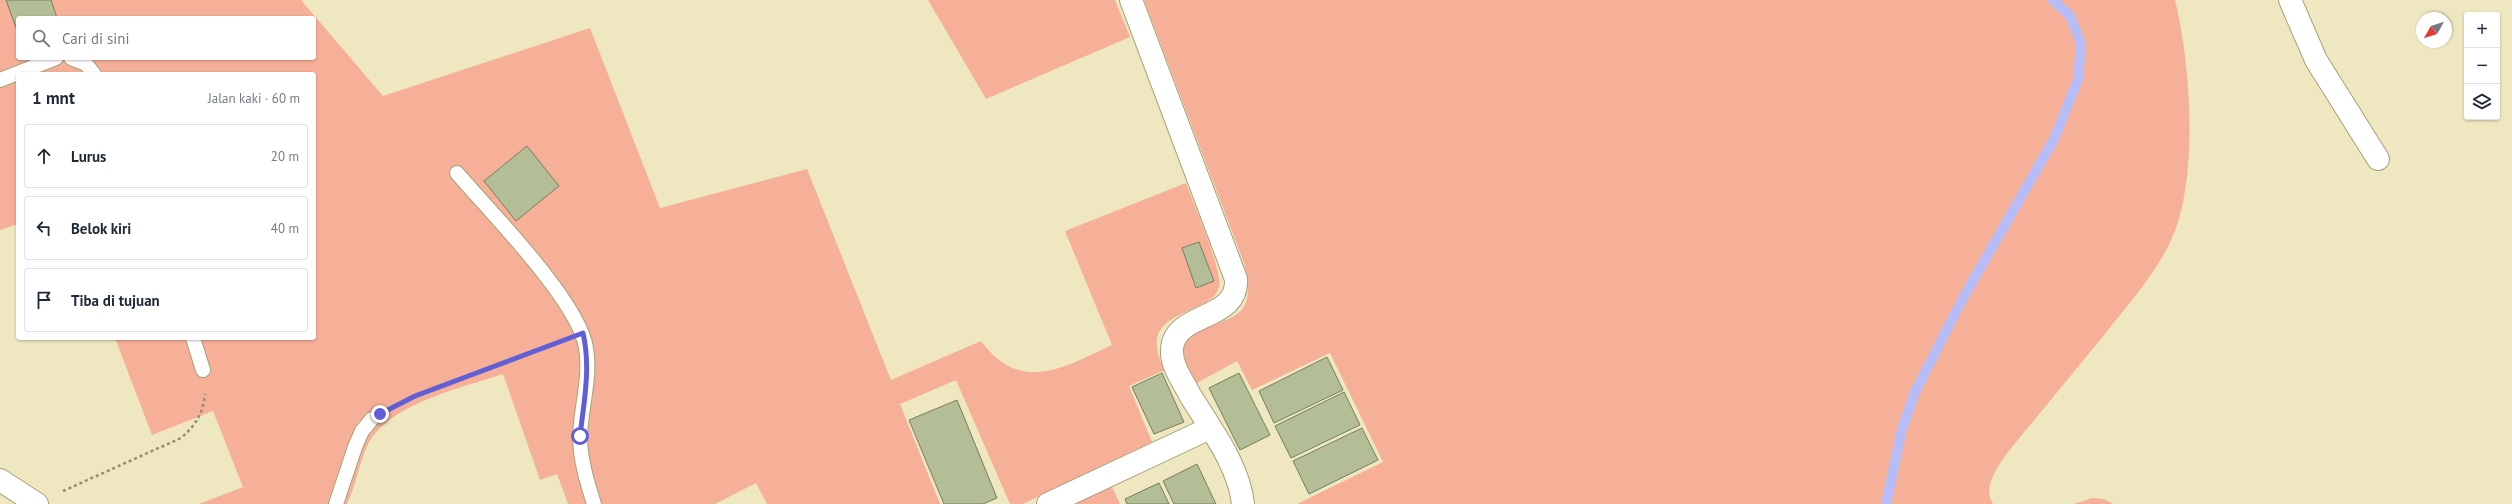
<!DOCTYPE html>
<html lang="id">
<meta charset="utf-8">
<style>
body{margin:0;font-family:"PT Sans",sans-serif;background:#f6f6f7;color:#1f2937}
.controls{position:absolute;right:12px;top:12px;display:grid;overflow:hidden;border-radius:4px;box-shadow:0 1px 3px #0004}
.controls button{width:36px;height:36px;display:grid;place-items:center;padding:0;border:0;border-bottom:1px solid #e0e1e3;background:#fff;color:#1f2937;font:20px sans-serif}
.compass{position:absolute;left:2416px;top:12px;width:36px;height:36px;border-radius:50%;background:#fff;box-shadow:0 1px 3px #0004;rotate:231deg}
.stop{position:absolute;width:12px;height:12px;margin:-9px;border:3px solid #615fd8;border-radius:50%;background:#fff}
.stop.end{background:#615fd8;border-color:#fff;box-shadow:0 1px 4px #0008}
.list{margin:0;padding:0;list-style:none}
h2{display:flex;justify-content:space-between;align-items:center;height:52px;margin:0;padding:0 16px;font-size:17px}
h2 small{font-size:13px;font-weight:400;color:#747a83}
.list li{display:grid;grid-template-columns:26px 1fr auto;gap:12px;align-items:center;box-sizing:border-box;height:64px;margin:0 8px 8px;padding:0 8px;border:1px solid #e0e1e3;border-radius:4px}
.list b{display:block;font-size:15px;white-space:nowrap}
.list em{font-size:13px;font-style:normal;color:#747a83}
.icon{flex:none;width:22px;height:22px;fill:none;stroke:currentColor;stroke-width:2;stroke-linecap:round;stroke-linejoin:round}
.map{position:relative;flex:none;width:2512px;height:504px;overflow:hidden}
.search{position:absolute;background:#fff;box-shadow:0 1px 3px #0004;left:16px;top:16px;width:300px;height:44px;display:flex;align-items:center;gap:10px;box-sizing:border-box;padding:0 14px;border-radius:4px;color:#747a83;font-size:15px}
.panel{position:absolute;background:#fff;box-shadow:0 1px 3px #0004;left:16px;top:72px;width:300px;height:268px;border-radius:4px}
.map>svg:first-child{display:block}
.green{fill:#f7b098;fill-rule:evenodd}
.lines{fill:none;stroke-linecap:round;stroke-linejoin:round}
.stream{stroke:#b6bcf6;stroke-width:10}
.building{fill:#b3bd96;stroke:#767f5b}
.lane-casing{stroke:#a7a07a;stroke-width:16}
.street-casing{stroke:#a7a07a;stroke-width:24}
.path{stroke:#928d70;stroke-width:2.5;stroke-dasharray:3 3;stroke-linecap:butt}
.lane{stroke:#fff;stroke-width:14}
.street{stroke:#fff;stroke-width:22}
.route{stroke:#615fd8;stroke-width:5}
</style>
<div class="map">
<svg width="2512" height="504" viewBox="0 0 2512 504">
<rect width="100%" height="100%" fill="#eee7bf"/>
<path class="green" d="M0 0H301L383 96 590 28 660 208 807 169 891 380 981 341C1020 394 1063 368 1112 345L1065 231 1186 183C1193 202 1223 271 1219 287 1212 317 1131 308 1165 370L1129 386 1152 442 1023 504H1010L956 380 900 404 940 504H767L756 483 715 504H568L557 474 540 480 503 374C462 388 390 403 368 444 359 463 356 485 347 504H199L243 487 213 411 152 435 115 338H314V74H18V224L0 230ZM18 18H314V58H18Z
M928 0H1115L1130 37 986 99Z
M1144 0H2175C2190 62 2197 160 2178 222 2165 264 2131 301 2104 335 2072 374 2040 413 2008 452 1998 466 1982 487 1993 504H1297L1383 462 1330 353 1252 390 1237 361 1197 383C1188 368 1181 359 1185 342 1223 311 1260 329 1244 263Z
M1111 485 1120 504H1070Z
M2092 498 2104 499 2113 504H2074Z"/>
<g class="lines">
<path class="stream" d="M1886 504 1902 429 1915 392 1963 298 2054 139 2078 79 2081 44 2070 16 2053 0"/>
</g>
<path class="building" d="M6 0H51L57 18H18V33Z
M527 146 559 186 516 221 484 181Z
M1199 242 1214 281 1196 288 1182 248Z
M1327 357 1343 390 1274 423 1259 391Z
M1162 373 1184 422 1154 434 1132 387Z
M1239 373 1270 435 1240 450 1209 388Z
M1344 392 1360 425 1291 458 1275 426Z
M957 400 997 498 983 504H944L909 420Z
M1362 428 1378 460 1309 494 1293 461Z
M1197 464 1216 504H1174L1163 481Z
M1159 483 1169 504H1127L1125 499Z"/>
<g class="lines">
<g class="lane-casing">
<path id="lane" d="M71 58 86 64 94 74
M0 80 56 58
M457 173C490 212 579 301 586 348 591 378 581 406 580 436 580 459 587 482 594 504
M193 338 203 370
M336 504 355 447 362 431 372 419"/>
</g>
<g class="street-casing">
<path id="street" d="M1131 0 1236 279C1239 322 1173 311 1172 350 1171 366 1183 381 1190 395 1210 428 1239 465 1243 504
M2290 0 2316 60 2378 159
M0 480 37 504
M1048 504 1210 428"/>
</g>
<path class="path" d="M393 406 558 342
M63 491 181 438C195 426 203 414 205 394"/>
<use href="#lane" class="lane"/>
<use href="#street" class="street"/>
</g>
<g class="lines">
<path class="route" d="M380 414 415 396 583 333C591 368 584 401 580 436"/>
</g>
</svg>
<div class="controls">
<button>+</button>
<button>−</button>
<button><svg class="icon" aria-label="layers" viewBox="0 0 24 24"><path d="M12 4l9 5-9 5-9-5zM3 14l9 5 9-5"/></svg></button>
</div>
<svg class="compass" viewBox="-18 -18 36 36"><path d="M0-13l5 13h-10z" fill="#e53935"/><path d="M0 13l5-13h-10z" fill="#747a83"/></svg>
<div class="stop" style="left:580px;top:436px"></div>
<div class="stop end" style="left:380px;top:414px"></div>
<div class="search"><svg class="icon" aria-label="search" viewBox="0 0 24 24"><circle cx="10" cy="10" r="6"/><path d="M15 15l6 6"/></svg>Cari di sini</div>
<section class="panel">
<h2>1 mnt<small>Jalan kaki · 60 m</small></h2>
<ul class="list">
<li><svg class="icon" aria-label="ahead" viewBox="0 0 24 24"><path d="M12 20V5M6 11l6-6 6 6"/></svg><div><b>Lurus</b></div><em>20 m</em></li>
<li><svg class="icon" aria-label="left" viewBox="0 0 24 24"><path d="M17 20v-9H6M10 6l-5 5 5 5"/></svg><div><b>Belok kiri</b></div><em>40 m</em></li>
<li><svg class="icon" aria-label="arrive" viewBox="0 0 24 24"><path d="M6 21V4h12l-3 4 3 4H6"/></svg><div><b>Tiba di tujuan</b></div></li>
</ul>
</section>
</div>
